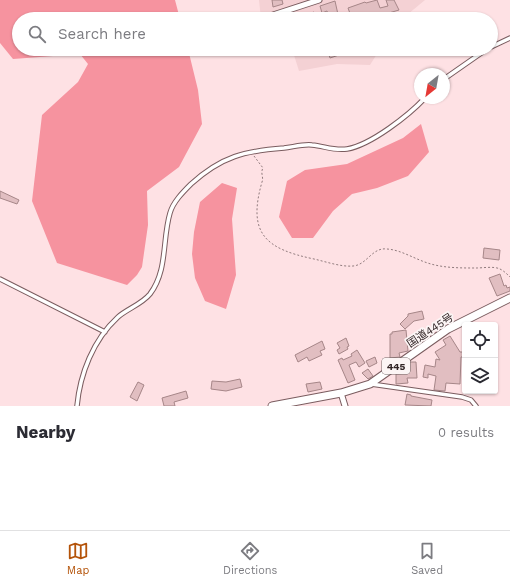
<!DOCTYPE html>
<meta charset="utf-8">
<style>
body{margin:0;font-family:"Work Sans","Noto Sans JP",sans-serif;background:#f7f7f7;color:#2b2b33}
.controls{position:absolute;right:12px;bottom:12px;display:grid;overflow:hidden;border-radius:4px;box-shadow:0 1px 3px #0004}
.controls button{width:36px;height:36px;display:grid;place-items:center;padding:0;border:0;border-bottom:1px solid #e1e1e2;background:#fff;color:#2b2b33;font:20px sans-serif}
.compass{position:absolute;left:414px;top:68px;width:36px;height:36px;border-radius:50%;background:#fff;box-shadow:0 1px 3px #0004;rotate:211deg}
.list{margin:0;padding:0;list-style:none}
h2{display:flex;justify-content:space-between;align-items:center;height:52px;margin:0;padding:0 16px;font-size:17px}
h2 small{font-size:13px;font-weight:400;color:#7c7c81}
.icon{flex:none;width:22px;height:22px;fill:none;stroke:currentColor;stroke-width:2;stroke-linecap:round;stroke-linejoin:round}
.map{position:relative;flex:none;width:510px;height:406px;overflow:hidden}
.search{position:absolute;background:#fff;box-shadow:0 1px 3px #0004;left:12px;right:12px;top:12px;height:44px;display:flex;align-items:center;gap:10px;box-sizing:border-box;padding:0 14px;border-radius:22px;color:#7c7c81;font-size:15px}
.sheet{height:124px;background:#fff}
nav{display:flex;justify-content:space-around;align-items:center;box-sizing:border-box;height:56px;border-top:1px solid #e1e1e2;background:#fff;font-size:11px;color:#7c7c81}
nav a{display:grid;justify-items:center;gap:2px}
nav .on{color:#b45309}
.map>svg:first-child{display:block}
.built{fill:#f4d1d4}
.forest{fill:#f6939f}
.building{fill:#e1bec1;stroke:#a68688}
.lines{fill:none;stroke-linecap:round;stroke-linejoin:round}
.street-casing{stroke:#7a5c5f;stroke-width:5.5}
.secondary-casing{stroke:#7a5c5f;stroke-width:7}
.highway-casing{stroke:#7a5c5f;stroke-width:9}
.path{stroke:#907b7d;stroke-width:1;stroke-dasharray:2 2;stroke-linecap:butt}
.street{stroke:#fff;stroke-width:3.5}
.secondary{stroke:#fff;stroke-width:5}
.highway{stroke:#fff;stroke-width:7}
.labels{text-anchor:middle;stroke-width:3.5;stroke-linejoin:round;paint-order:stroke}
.shield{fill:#fcf5f5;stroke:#6e6363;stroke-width:1}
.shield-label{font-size:10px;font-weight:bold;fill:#312425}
.street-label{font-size:11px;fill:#312425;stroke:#fcf5f5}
</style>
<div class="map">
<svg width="510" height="406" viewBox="0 0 510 406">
<rect width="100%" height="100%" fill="#fee1e4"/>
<path class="built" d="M259 0H425L402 19H261Z
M272 49H380L370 65 337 64 299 71 294 55H286Z"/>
<path class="forest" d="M0 0H175L180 19H19V49H188L198 90 202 124 179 167 147 191 148 225 142 267 137 275 127 285 57 263 32 201 42 115 78 82 88 64 80 54 13 59 0 43Z
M421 124 429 152 408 176 377 188 352 194 333 211 313 238H292L279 217 287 181 305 170 347 164 403 138Z
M222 183 237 188 232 219 236 275 226 309 205 301 195 278 192 254 194 232 200 202Z"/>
<path class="building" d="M272 0H282L283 4 273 7Z
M377 0 380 8 388 6 386 0H394L399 10 382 15 384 19H352L348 8 365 2 366 3Z
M335 1 339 19H330L327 11 322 13 320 6Z
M314 12 316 19H295V18Z
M327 49H353L354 50 330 58Z
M0 191 19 200 17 204 0 198Z
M484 248 500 250 499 260 483 258Z
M500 274 504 286 506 285 507 288 510 287V291L497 296 489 278Z
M422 311 424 319 414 321 405 329 400 324 408 316V314Z
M406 330 408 351 399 353 400 357 390 358V334H392V332Z
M450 336 460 352H465V357H461L460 384 446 383 445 391 434 390 436 376 428 374V378L423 377 425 365 435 367 436 359 440 360 435 352 446 345 443 340Z
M346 338 349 346 347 347 348 349 339 354 337 350 340 348 337 343Z
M322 341 325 349 320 351 322 355 309 361 307 357 298 362 295 355Z
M357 350 365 363 359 367 356 362 349 365 355 380 348 383 338 360 342 358 343 360 352 356 351 354Z
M375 357 377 363 369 367 366 361Z
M410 362H416L417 378H407L408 383 396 384V374L408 373 407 364Z
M368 369 373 376 368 379 362 373Z
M240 379 242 387 226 391 211 389 212 381 226 382Z
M138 382 144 385 137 401 130 397Z
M320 382 322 389 308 392 306 384Z
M186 391 188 398 174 402 175 406H164L162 398Z
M407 394 411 395V396L432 400 431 406 405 405Z"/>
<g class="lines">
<g class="street-casing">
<path id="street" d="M491 47 510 38
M444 79 487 49
M0 279 105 332
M371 384 462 397 471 400 476 406
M77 406C80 374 93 340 118 317 127 309 142 304 150 294 168 270 162 240 170 213 173 202 183 192 191 184 222 156 245 151 284 148 293 147 303 144 312 145 324 146 334 151 347 149 371 145 409 115 425 98"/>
</g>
<g class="secondary-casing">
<path id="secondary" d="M270 16 319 0
M341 393 345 406"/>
</g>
<g class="highway-casing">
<path id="highway" d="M272 406 341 393 370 384 448 329 510 298"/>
</g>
<path class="path" d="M254 156 263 168C260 173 264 177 262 182 247 234 266 249 314 259 327 262 341 267 353 266 367 265 372 247 387 249 402 250 416 260 431 264 445 268 461 268 476 268 483 268 494 266 500 269 504 271 507 274 510 277"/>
<use href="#street" class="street"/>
<use href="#secondary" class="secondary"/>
<use href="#highway" class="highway"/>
</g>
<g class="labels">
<rect class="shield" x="382" y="358" width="28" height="16" rx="3"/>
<g class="shield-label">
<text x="396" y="370">445</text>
</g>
<g class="street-label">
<text transform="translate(430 330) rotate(-33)" y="4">国道445号</text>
</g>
</g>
</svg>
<div class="controls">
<button><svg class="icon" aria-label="locate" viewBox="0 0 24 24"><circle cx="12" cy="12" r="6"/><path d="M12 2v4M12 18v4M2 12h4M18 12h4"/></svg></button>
<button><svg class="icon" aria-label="layers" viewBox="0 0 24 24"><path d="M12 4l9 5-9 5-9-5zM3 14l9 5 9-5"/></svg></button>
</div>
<svg class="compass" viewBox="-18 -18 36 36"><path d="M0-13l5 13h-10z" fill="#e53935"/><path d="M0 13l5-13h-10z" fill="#7c7c81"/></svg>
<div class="search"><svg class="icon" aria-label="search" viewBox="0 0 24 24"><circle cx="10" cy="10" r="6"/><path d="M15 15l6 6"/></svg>Search here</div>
</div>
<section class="sheet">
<h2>Nearby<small>0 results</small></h2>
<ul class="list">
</ul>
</section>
<nav>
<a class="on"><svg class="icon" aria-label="map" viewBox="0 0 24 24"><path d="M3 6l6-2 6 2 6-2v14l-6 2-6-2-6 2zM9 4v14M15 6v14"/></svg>Map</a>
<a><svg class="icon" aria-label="directions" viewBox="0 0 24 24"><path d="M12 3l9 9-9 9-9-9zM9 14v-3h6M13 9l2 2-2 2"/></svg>Directions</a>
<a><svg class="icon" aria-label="saved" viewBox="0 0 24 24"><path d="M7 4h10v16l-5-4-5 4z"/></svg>Saved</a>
</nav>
